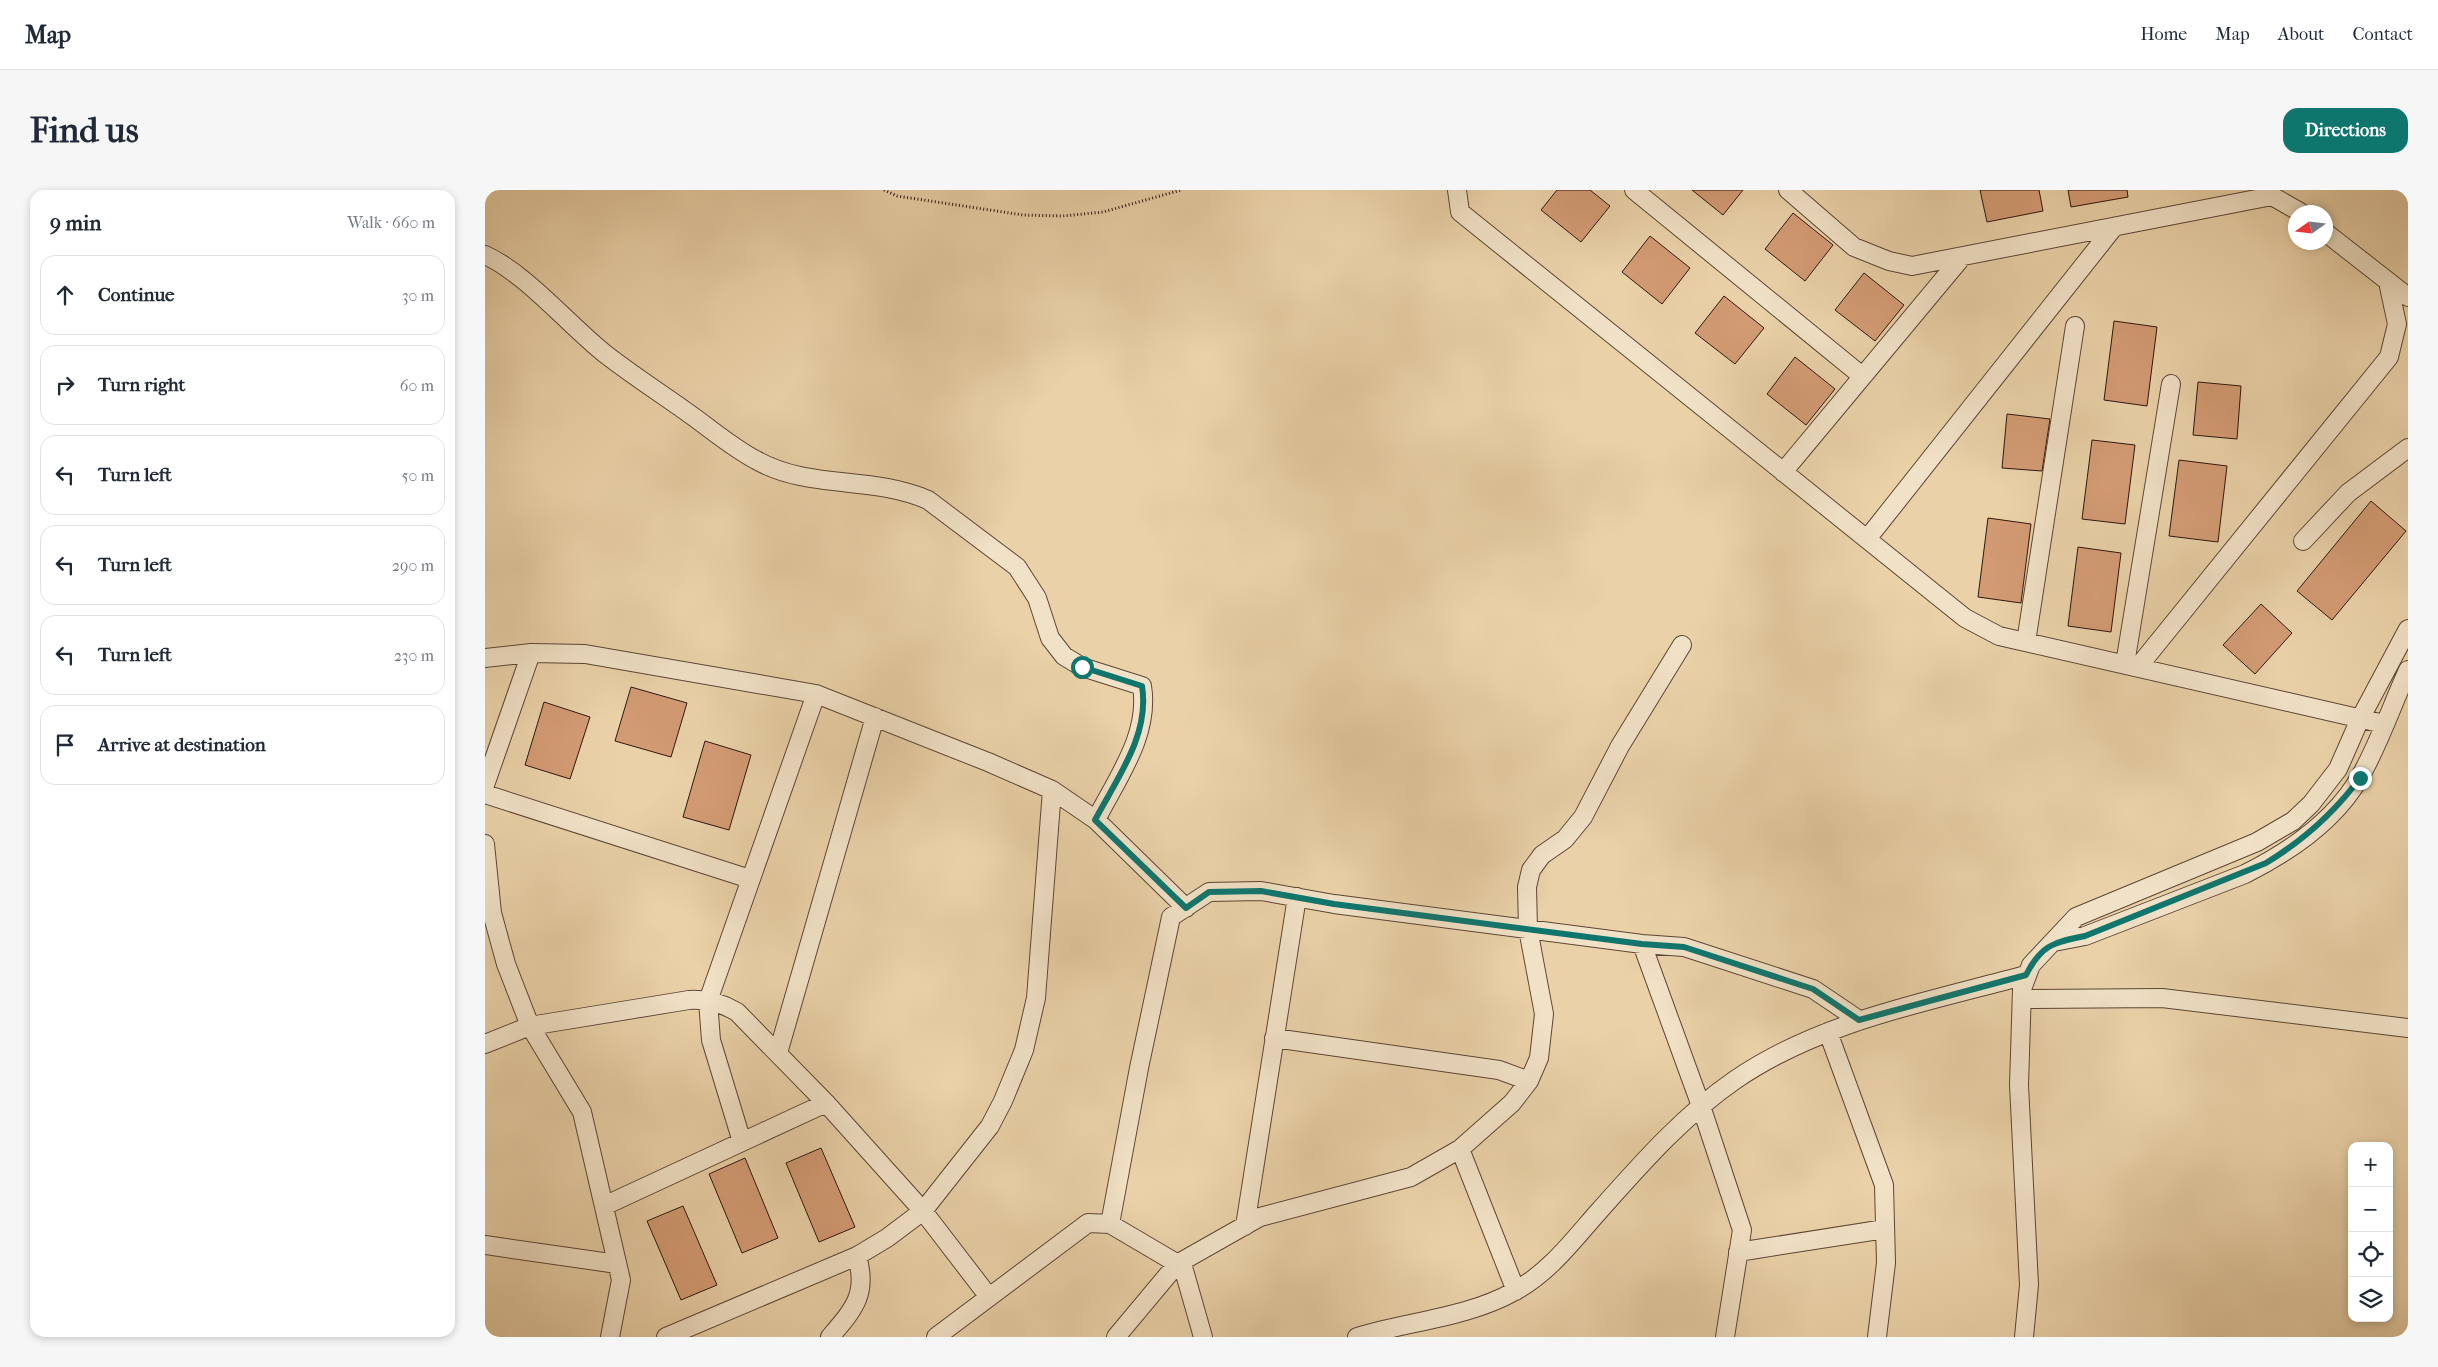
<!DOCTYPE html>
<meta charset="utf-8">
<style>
body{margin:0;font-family:"IM FELL French Canon",serif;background:#f6f6f7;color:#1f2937}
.controls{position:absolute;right:15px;bottom:15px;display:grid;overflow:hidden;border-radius:10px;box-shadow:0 2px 8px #0003}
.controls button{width:45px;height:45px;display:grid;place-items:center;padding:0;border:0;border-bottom:1px solid #e0e1e3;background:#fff;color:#1f2937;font:25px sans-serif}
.compass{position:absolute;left:1803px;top:15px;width:45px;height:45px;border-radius:50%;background:#fff;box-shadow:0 2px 8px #0003;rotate:256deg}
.stop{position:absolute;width:15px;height:15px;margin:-11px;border:4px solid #0f766e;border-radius:50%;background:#fff}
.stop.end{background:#0f766e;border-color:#fff;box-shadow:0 1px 5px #0008}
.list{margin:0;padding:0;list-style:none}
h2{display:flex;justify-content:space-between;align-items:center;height:65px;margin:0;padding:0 20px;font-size:21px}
h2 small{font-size:16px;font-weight:400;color:#747a83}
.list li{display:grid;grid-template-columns:32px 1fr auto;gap:15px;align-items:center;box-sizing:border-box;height:80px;margin:0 10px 10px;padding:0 10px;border:1px solid #e0e1e3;border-radius:15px}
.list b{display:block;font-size:19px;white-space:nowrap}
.list em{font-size:16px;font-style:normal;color:#747a83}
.icon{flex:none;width:28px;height:28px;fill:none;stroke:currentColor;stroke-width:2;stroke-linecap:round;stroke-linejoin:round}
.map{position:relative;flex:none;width:1923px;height:1147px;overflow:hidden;border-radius:15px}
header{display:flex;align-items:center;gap:30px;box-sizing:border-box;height:70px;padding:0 25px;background:#fff;border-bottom:1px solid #e0e1e3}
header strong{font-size:24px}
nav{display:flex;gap:28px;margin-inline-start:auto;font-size:18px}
.intro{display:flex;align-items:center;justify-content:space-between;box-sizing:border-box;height:120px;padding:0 30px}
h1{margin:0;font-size:35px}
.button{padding:12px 22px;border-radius:15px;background:#0f766e;color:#fff;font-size:18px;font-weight:700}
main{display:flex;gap:30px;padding:0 30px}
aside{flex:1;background:#fff;border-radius:15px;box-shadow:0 2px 8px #0003}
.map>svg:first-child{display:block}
.building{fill:#d39b74;stroke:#2e170f}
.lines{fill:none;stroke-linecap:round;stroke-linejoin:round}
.minor-casing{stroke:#5d4635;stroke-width:20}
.path{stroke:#2e170f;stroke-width:3;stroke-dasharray:1 2.5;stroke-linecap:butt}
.minor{stroke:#f1e1c6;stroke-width:18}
.route{stroke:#0f766e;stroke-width:6}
</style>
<header>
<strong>Map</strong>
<nav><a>Home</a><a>Map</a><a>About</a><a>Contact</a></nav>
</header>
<div class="intro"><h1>Find us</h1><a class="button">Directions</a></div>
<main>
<aside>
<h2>9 min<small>Walk · 660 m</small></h2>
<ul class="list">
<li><svg class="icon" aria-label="ahead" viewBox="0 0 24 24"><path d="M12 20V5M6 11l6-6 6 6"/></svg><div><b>Continue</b></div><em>30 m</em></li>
<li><svg class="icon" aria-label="right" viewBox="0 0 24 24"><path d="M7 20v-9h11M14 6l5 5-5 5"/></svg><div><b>Turn right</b></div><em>60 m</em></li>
<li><svg class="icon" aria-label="left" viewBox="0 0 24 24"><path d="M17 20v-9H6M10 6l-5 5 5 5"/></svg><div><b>Turn left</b></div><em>50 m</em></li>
<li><svg class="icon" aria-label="left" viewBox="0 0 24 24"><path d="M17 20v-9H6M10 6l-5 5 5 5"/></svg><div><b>Turn left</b></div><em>290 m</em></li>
<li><svg class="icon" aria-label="left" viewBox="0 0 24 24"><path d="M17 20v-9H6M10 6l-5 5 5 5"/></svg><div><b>Turn left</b></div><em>230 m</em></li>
<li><svg class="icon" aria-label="arrive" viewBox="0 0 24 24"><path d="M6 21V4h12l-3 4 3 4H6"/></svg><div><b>Arrive at destination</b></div></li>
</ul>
</aside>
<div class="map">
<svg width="1923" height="1147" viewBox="0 0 1923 1147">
<rect width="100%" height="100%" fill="#ead1a8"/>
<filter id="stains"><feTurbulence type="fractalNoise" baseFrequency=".004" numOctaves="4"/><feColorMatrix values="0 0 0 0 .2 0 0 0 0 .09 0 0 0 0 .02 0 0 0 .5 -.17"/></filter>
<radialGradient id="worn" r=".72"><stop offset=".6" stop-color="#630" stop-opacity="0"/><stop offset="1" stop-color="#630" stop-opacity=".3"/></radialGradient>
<path class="building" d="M1072 0H1105L1125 16 1096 52 1056 20Z
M1207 0H1258L1238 25Z
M1495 0H1554L1558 21 1502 32Z
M1583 0H1642L1643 7 1586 17Z
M1308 23 1348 55 1320 91 1280 59Z
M1165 46 1205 78 1177 114 1137 82Z
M1379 83 1419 115 1390 151 1350 120Z
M1239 106 1279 138 1250 174 1210 143Z
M1629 131 1672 137 1662 216 1619 210Z
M1310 167 1350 199 1321 235 1282 204Z
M1713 192 1756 196 1752 249 1708 245Z
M1522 224 1565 229 1557 281 1517 278Z
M1607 250 1650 255 1640 334 1597 329Z
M1694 270 1742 276 1733 352 1684 346Z
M1886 311 1921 341 1847 430 1812 401Z
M1503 328 1546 334 1536 413 1493 407Z
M1593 357 1636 363 1626 442 1583 436Z
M1776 414 1807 443 1770 484 1738 455Z
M146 497 202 513 186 567 130 551Z
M59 512 105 527 85 589 40 575Z
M220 551 266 565 244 640 198 627Z
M336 958 370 1037 334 1052 301 973Z
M260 968 293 1048 257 1063 224 984Z
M198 1016 232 1095 196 1110 162 1031Z"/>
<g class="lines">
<g class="minor-casing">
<path id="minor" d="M972 0 975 22 1480 428 1514 446 1899 534
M1149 0 1377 186
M1303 0 1369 57 1404 71 1427 76 1787 6 1815 22
M1840 42 1923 107
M0 65C40 83 84 135 119 163 147 185 177 204 206 225 227 240 248 258 271 270 324 300 385 285 443 310L532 377 552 408 565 448 579 466 597 477 657 496C665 545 632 588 611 630
M1298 282 1477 67
M1382 349 1629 37
M1818 351 1863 303 1923 258
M1541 452 1590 136
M0 468 46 463 100 464 331 504 503 572 567 600 611 630 701 718
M1640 474 1686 194
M1653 477 1904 167 1912 134 1903 92
M0 595 46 463
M0 604 265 689
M0 654 7 723 21 774 45 836 97 922 136 1090 125 1147
M1569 752 1600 746 1760 684C1804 662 1850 631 1875 587 1894 554 1907 515 1923 480
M1157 754 1216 916 1257 1040 1240 1147
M1537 809 1677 808 1923 838
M1343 842 1399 995 1401 1073 1392 1147
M789 848 1014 880 1044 891
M0 854 45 836 204 810C222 809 237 813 252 822L341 913 438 1021 504 1107
M293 863 390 527
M257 952 226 850 223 811 331 504
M975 959 1031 1101
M119 1016 341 913
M625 1034 654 878 686 727 724 702 776 701 849 714 1157 754 1199 757 1328 799 1374 830
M760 1036 812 707
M0 1055 132 1074
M1253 1062 1400 1039
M181 1147 372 1066 402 1048 438 1021 505 936 518 911 539 860 551 808 567 600
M345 1147C369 1119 383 1104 372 1066
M451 1147 603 1033 625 1034 698 1077 718 1147
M631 1147 692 1074 775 1027 926 987 975 959 1027 913 1044 891 1054 868 1059 824 1043 739 1042 697 1046 680 1057 665 1080 649 1098 627 1135 556 1197 455
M872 1147C924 1131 982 1128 1030 1101 1065 1082 1089 1049 1115 1020 1156 974 1199 925 1250 890 1336 831 1442 812 1541 785
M1539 1147 1544 1095 1534 895 1537 799 1546 775 1591 727 1772 652 1808 631 1826 614 1853 579 1875 529 1923 439"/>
</g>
<path class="path" d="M399 0 412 6 538 25 578 26 618 22 696 0"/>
<use href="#minor" class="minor"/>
</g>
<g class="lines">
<path class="route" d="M597 477 657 496C665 545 632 588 610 630L701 718 724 702 776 701 849 714 1157 754 1199 757 1328 799 1374 830 1541 785C1556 755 1569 752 1600 746L1781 673C1819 650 1849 623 1875 588"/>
</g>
<rect width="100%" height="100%" filter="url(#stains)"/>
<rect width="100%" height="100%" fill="url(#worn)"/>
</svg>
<div class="controls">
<button>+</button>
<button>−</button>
<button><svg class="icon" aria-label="locate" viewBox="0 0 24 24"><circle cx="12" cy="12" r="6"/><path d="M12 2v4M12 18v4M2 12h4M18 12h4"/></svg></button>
<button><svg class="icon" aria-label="layers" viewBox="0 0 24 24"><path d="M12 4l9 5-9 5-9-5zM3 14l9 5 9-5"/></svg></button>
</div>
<svg class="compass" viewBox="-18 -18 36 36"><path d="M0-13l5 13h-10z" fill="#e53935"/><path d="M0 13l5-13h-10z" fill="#747a83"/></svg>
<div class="stop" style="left:597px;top:477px"></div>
<div class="stop end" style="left:1875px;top:588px"></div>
</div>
</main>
